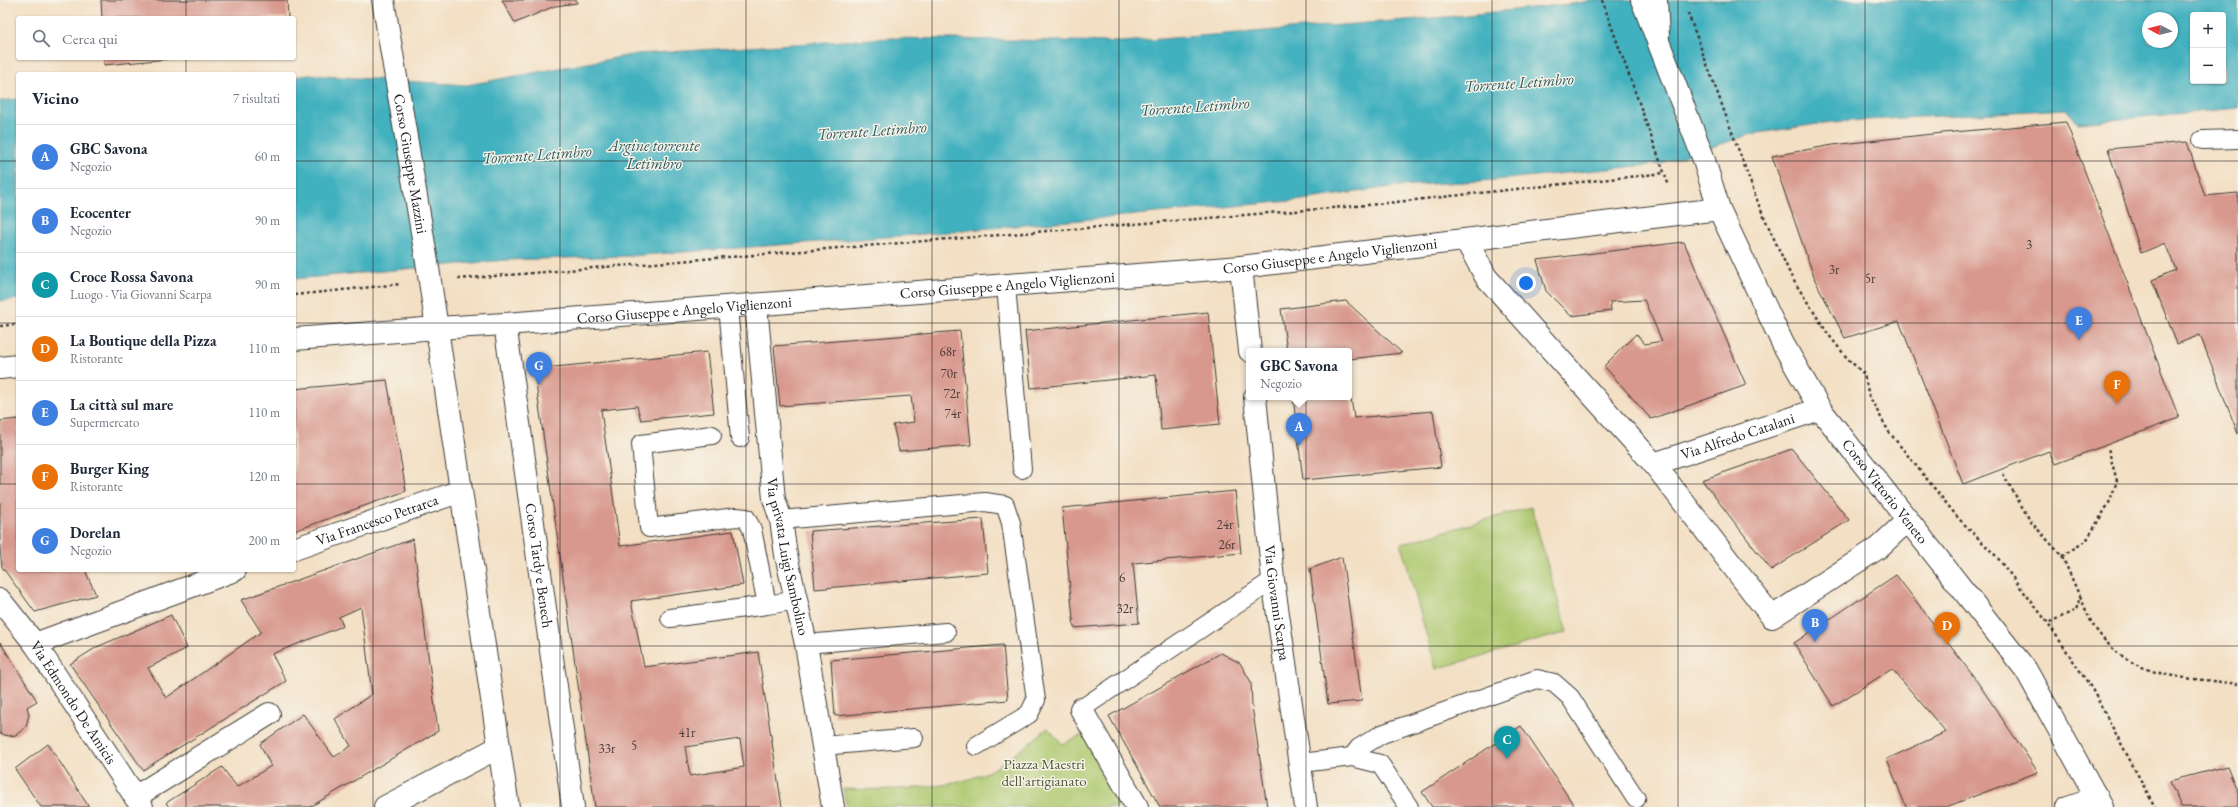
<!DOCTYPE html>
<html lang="it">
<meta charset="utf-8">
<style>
body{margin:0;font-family:"EB Garamond",serif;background:#f6f6f7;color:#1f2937}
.controls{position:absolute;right:12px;top:12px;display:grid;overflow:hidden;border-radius:4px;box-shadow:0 1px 3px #0004}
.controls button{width:36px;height:36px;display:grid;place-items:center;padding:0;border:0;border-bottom:1px solid #e0e1e3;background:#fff;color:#1f2937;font:20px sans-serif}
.compass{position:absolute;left:2142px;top:12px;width:36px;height:36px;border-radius:50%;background:#fff;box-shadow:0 1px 3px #0004;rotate:277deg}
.you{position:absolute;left:1526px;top:283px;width:14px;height:14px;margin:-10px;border:3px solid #fff;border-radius:50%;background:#1a73e8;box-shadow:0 0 0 6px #1a73e833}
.badge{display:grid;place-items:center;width:26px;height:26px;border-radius:50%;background:#7c3aed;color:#fff;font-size:13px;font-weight:700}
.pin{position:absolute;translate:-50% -33px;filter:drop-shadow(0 1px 2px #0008)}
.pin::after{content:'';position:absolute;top:21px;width:14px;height:12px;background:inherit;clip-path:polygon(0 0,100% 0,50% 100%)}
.popup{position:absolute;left:1246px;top:348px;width:106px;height:52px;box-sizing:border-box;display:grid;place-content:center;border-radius:4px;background:#fff;filter:drop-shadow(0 1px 3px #0005);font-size:13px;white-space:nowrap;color:#747a83}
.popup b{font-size:15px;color:#1f2937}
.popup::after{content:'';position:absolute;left:50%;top:100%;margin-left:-8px;border:8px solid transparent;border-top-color:#fff}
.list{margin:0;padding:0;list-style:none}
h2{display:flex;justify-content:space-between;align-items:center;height:52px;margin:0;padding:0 16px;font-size:17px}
h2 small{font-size:13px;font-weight:400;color:#747a83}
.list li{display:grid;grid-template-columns:26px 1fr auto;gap:12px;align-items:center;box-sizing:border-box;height:64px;padding:0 16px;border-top:1px solid #e0e1e3}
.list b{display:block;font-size:15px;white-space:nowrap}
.list p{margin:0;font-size:13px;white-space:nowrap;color:#747a83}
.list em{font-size:13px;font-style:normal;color:#747a83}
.icon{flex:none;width:22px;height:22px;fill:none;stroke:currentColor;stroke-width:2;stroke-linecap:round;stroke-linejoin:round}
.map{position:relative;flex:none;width:2238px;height:807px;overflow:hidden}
.search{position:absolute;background:#fff;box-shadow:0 1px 3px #0004;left:16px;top:16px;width:280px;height:44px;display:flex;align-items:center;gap:10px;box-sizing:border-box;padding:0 14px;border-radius:4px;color:#747a83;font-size:15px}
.panel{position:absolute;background:#fff;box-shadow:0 1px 3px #0004;left:16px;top:72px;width:280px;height:500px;border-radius:4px}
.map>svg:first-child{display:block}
.green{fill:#aec96f;stroke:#657246}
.water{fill:#43b1bf;stroke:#30666e;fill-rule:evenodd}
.building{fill:#d8988d;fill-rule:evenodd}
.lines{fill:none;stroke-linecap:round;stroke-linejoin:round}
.service-casing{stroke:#3c3935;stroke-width:20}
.minor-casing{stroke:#3c3935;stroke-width:24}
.primary-casing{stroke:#3c3935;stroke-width:24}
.path{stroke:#3c3935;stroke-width:2.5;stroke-dasharray:3 3;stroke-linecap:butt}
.service{stroke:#fff;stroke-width:18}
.minor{stroke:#fff;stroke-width:22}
.primary{stroke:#fff;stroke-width:22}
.grid{fill:none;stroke:#1c1c1c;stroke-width:1;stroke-opacity:0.55}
.labels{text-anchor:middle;stroke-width:3;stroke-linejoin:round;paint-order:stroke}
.number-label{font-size:13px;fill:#4b3b38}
.street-label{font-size:15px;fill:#1c1c1c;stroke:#f7f3e8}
.park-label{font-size:15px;fill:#4f5939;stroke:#f7f3e8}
.water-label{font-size:16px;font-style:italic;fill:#2c585d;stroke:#f7f3e8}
</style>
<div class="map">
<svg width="2238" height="807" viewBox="0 0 2238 807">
<rect width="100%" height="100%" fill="#f7f3e8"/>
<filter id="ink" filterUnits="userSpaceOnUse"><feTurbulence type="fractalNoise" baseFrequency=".025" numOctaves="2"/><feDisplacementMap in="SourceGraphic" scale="8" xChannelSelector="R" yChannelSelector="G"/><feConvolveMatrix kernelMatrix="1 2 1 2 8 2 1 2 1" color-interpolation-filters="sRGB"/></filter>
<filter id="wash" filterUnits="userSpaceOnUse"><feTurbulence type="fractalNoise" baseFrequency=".012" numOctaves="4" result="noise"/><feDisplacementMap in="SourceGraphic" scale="16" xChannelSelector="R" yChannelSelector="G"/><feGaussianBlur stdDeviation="0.9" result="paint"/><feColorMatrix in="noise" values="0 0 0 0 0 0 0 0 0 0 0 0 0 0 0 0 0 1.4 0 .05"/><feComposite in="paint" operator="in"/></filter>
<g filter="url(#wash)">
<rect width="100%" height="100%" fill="#f3dfc3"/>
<path class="green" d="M1531 507 1567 632 1436 669 1401 544Z
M1048 728 1062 744 1084 734 1127 807H847L843 789C886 790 953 791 991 770 1011 759 1030 742 1048 728Z"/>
<path class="water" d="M1590 0H2238V108L2078 123 2066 109 1831 122 1752 134 1659 164 1495 180 1398 186 1302 200 913 235 630 256 506 260 294 279V77L309 75 467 85 637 54 890 38 1122 42 1458 16 1579 3ZM2193 15H2223V81H2193ZM2148 18H2172V42H2148Z
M18 99V299L0 301V101Z"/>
<g id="blocks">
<path class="building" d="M101 0H287L288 18H102Z
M502 0H577V3L555 6 515 23Z
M104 58H168V59L104 65Z
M2066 122 2179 418 2055 464 2049 451 1963 484 1899 321 1845 338 1815 280 1772 156 1833 145 1932 134Z
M2187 142 2205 196 2238 193V434L2200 335 2177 344 2152 280 2176 270 2165 243 2141 253 2108 149Z
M1684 242 1746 385 1651 419 1604 366 1636 334 1645 344 1662 341 1644 300 1610 302 1611 311 1571 316 1546 291 1537 260Z
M1346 301 1402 353 1349 359V351H1287L1281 309Z
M1208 312 1220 424 1161 430 1156 375 1031 388 1025 331Z
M960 331 971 445 899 451 893 425 914 422 911 396 780 406 774 346Z
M707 352 714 413 641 420 637 406 601 410 620 546 733 531 743 585 631 601 644 667 758 652 782 807H595L534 369ZM740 739 744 767 690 776 685 747Z
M387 380 406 491 294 531V389Z
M1349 385 1354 418 1433 411 1441 467 1303 480 1293 397H1349Z
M18 419V570H85L96 595 35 612 2 567 0 549V421Z
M1792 449 1849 520 1771 570 1702 480Z
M1235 491 1241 553 1133 563 1139 623 1074 628 1062 508Z
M983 519 988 573 815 589 810 531Z
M413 539 438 731 310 807H169L166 803 222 767 237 787 271 766 260 744 303 714 334 757 351 746 335 719 372 694 361 607 339 617 343 626 272 654 286 681 143 770 70 664 97 647 171 615 187 648 148 668 166 698 261 632 241 600Z
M1342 557 1362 701 1328 704 1310 569Z
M1896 575 1974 677 2038 772 1946 807H1906L1887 759 1946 732 1892 669 1833 706 1794 643Z
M0 642 37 701 27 707 29 714 26 727 16 735 9 736 0 734Z
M1003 645 1008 700 835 716 831 660Z
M1221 653 1240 663 1251 682 1252 706 1267 807H1160L1109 716Z
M1521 726 1575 807H1432L1422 792Z
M48 744 89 807H41L15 769Z
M2227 766 2238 793V807H2181L2170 781Z"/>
</g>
</g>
<g filter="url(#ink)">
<use href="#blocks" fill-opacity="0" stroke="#3c3935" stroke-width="1"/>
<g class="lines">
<g class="service-casing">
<path id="service" d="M2202 140 2238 139
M1006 286 1022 469
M728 307 740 438
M712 435 641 444 649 528 736 517 746 518 752 529 767 605 797 600
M781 520 985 502 1005 505 1011 523 1036 700 1029 714 976 746
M670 618 767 605
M806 644 946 632
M1081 709 1273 580
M822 746 914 738
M1352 757 1359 748 1382 734 1537 679 1554 683 1570 697 1636 799
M1301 763 1352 757 1380 764 1409 807"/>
</g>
<g class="minor-casing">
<g id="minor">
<path d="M1656 0 1658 36"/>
<path d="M1466 240 1486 277 1654 464 1772 617 1878 548 1908 520"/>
<path d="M1241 267 1250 351"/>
<path id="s1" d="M756 305 774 499 781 520 786 555 806 644 833 807"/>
<path id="s2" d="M505 324 573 807"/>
<path id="s3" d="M437 328 505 324 1241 267 1719 209"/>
<path id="s4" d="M1255 397 1273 580 1306 807"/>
<path id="s5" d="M1654 464 1820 409"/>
<path id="s6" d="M294 549 461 491"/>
<path id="s7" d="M0 600 35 644 142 807"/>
<path d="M35 644 235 570"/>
<path d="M1081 709 1137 807"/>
<path d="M135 797 269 714"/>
<path d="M385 807 499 747"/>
<path d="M2068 807 2097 797"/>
</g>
</g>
<g class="primary-casing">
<g id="primary">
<path id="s8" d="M383 0 428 268 508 807"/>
<path id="s9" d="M1642 0 1703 157 1719 209 1783 344 1820 409 2026 670 2102 807"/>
<path d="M294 339 437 328"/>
<path d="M0 368 18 366"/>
</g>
</g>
<path class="path" d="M1602 0 1669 186
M1688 13 1760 208 1792 278 1828 334 1847 358 1864 374 1869 396 1889 432 1959 519 1997 557 2048 623 2092 689 2155 807
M458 279 1368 205 1665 173
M294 295 401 284
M0 326 18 324
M2003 474 2031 522 2062 556 2080 597 2076 610 2048 623
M2062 556 2086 541 2109 503 2117 481 2108 448
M2080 597C2085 607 2089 619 2095 628 2132 681 2181 676 2238 684"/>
<use href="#service" class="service"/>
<use href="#minor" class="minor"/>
<use href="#primary" class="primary"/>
</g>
</g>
<path class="grid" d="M186 0V18M373 0V807M560 0V807M746 0V807M932 0V807M1119 0V807M1306 0V807M1492 0V807M1678 0V807M1865 0V807M2052 0V807M186 58V74M0 161H18M294 161H2238M0 323H18M294 323H2238M0 484H18M294 484H2238M186 570V807M0 646H2238"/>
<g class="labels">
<g class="number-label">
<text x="2029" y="249">3</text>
<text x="1834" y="274">3r</text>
<text x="1870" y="283">5r</text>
<text x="948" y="356">68r</text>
<text x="949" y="378">70r</text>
<text x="952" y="398">72r</text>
<text x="953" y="418">74r</text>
<text x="1225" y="529">24r</text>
<text x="1227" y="549">26r</text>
<text x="1122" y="582">6</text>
<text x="1125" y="613">32r</text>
<text x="687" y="737">41r</text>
<text x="634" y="750">5</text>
<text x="607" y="753">33r</text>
</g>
<g class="street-label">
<text dy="5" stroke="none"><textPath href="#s8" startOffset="166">Corso Giuseppe Mazzini</textPath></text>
<text dy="5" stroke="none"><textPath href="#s3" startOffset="896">Corso Giuseppe e Angelo Viglienzoni</textPath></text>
<text dy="5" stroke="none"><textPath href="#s3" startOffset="572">Corso Giuseppe e Angelo Viglienzoni</textPath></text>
<text dy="5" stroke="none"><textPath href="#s3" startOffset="248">Corso Giuseppe e Angelo Viglienzoni</textPath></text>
<text dy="5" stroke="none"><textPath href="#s5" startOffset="88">Via Alfredo Catalani</textPath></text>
<text dy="5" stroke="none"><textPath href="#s9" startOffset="552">Corso Vittorio Veneto</textPath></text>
<text dy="5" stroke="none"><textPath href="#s6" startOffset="88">Via Francesco Petrarca</textPath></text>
<text dy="5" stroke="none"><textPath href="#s1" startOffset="254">Via privata Luigi Sambolino</textPath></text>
<text dy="5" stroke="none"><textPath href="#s2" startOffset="244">Corso Tardy e Benech</textPath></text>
<text dy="5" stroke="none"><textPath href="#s4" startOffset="207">Via Giovanni Scarpa</textPath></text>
<text dy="5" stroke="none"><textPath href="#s7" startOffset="126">Via Edmondo De Amicis</textPath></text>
</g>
<g class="park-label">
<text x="1044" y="769">Piazza Maestri<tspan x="1044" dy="17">dell'artigianato</tspan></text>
</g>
<g class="water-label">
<text transform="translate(1519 82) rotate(-4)" y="6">Torrente Letimbro</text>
<text transform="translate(1195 106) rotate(-4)" y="6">Torrente Letimbro</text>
<text transform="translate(872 130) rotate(-4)" y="6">Torrente Letimbro</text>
<text x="654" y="151">Argine torrente<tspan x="654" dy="18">Letimbro</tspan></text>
<text transform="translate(537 154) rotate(-4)" y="6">Torrente Letimbro</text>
</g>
</g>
</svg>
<div class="controls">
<button>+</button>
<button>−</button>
</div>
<svg class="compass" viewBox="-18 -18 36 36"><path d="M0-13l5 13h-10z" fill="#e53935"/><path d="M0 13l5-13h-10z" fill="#747a83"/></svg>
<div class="you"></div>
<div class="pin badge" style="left:1299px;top:446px;background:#3f7fe0">A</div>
<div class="popup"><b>GBC Savona</b>Negozio</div>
<div class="pin badge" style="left:1815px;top:642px;background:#3f7fe0">B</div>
<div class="pin badge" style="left:1507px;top:759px;background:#0f9aa8">C</div>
<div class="pin badge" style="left:1947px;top:645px;background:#e8710a">D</div>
<div class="pin badge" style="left:2079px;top:340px;background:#3f7fe0">E</div>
<div class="pin badge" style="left:2117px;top:404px;background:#e8710a">F</div>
<div class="pin badge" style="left:539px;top:385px;background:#3f7fe0">G</div>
<div class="search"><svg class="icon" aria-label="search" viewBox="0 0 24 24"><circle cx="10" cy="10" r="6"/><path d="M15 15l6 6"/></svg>Cerca qui</div>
<section class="panel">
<h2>Vicino<small>7 risultati</small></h2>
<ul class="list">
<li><span class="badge" style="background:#3f7fe0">A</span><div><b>GBC Savona</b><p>Negozio</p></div><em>60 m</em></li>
<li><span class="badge" style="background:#3f7fe0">B</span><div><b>Ecocenter</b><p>Negozio</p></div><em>90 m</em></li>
<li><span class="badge" style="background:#0f9aa8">C</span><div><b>Croce Rossa Savona</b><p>Luogo · Via Giovanni Scarpa</p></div><em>90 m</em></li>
<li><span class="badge" style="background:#e8710a">D</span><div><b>La Boutique della Pizza</b><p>Ristorante</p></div><em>110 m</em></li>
<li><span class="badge" style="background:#3f7fe0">E</span><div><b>La città sul mare</b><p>Supermercato</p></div><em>110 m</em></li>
<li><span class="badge" style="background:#e8710a">F</span><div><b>Burger King</b><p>Ristorante</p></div><em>120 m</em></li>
<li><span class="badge" style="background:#3f7fe0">G</span><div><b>Dorelan</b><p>Negozio</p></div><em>200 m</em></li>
</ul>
</section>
</div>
